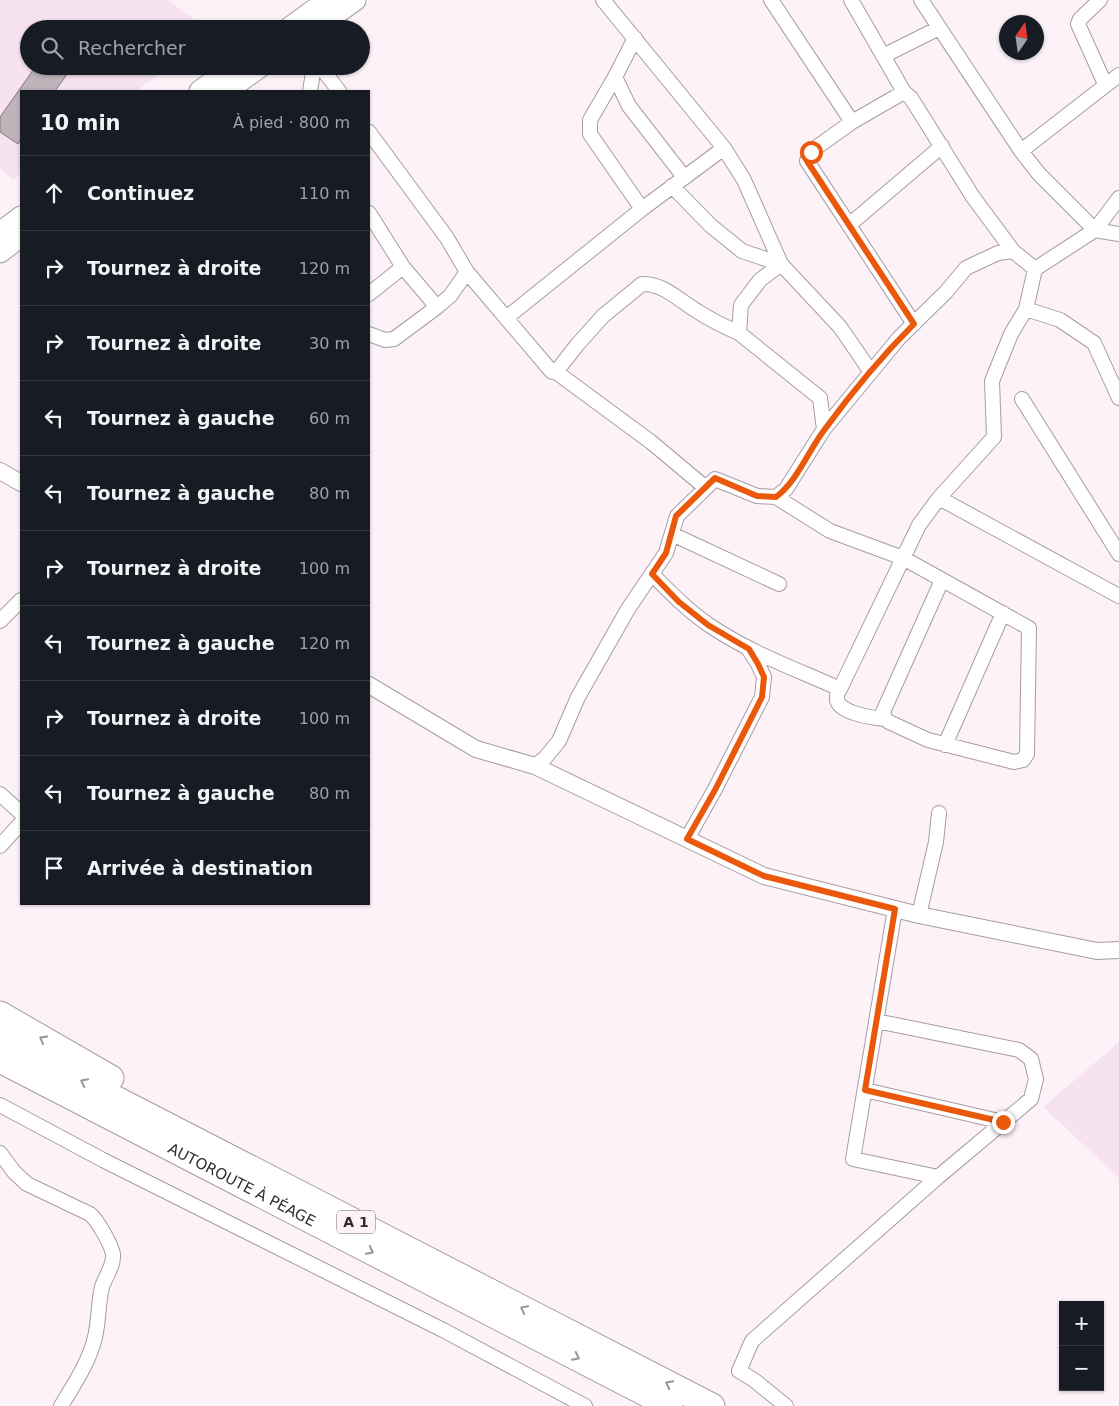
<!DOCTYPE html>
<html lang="fr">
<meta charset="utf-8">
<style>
body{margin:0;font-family:"DejaVu Sans",sans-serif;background:#20242c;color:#f1f3f6}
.controls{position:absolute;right:15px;bottom:15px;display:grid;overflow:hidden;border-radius:0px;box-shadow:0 1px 4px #0004}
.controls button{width:45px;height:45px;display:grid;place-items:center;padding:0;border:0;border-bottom:1px solid #363941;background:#171b24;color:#f1f3f6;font:25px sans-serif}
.compass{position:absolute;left:999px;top:15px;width:45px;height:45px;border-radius:50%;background:#171b24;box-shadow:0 1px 4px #0004;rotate:13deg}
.stop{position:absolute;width:15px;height:15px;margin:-11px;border:4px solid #ea580c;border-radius:50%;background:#fff}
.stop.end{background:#ea580c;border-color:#fff;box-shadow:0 1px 5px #0008}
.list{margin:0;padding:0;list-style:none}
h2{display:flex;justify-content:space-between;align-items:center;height:65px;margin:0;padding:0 20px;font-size:21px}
h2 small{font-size:16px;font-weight:400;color:#9ea1a6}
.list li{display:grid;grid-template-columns:32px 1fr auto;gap:15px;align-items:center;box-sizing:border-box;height:75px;padding:0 20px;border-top:1px solid #363941}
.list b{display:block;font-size:19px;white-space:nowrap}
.list em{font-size:16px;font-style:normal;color:#9ea1a6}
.icon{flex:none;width:28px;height:28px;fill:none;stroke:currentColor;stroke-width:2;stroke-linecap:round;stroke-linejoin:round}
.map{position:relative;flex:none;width:1119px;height:1406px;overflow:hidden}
.search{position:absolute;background:#171b24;box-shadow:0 1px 4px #0004;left:20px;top:20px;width:350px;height:55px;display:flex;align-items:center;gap:12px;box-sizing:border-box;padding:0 18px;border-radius:28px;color:#9ea1a6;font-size:19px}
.panel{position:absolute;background:#171b24;box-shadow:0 1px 4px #0004;left:20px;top:90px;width:350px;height:815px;border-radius:0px}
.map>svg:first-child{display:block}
.built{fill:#f7e3ef}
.building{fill:#c0b4bb;stroke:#83787e}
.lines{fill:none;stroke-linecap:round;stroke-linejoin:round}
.minor-casing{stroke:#a79ca3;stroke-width:16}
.tertiary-casing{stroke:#a79ca3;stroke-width:18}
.primary-casing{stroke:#a79ca3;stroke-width:23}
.motorway-casing{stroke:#a79ca3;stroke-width:27}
.minor{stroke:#fff;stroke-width:14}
.tertiary{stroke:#fff;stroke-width:16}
.primary{stroke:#fff;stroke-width:21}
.motorway{stroke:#fff;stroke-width:25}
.oneway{stroke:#989697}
.route{stroke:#ea580c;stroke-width:6}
.labels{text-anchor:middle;stroke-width:4.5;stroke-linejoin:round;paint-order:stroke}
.shield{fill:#fef2f9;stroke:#6e676c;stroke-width:1}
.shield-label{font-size:14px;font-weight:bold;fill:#312c2f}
.street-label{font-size:15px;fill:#312c2f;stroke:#fef2f9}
</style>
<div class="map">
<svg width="1119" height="1406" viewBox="0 0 1119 1406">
<rect width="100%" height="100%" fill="#fef2f9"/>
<path class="built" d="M0 0H168L207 29H29V66H171L136 91H21V174L13 180 0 169Z
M1119 1042V1178L1043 1107Z"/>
<path class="building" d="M36 66H73L55 91H21V139L18 144 0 132V117Z"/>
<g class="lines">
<g class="minor-casing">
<path id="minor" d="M603 0 724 148 744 180 781 264 840 327 871 372 899 338 946 292 966 268 998 253 1013 251 1035 269
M771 0 852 122
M851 0 904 92
M921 0 1021 151 1039 174 1095 230 1119 234
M1100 0 1080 19 1078 24 1105 84
M635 38 615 77 629 106 684 177
M883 56 939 28
M320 66 339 91
M615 77 590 120V134L642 209
M310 91 314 66
M369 132 447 238 467 272 552 372H556L577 345 603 316 642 284C663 283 680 301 697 311 711 320 725 327 739 333
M1021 151 1119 75
M672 186 710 225 742 251 781 264
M369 213 403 267 437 307 450 296 467 272
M849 225 942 146
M781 264 760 280 741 305 739 333 820 398 824 429
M369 294 403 267
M1026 309 1060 320 1094 343 1119 398
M506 318 642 209 724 148
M914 324 807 161 811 152 817 147 852 122 904 92 911 98 973 197 1013 251
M369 334 385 340 394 339 437 307
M556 372 651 442 706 488
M1022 399 1119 554
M776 497 830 531 903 558 1029 628 1027 754 1023 760 1014 762 928 740 889 722 885 719 883 712 942 580
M939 498 1119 596
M672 534 779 584
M652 574C670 592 688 611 709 625 750 653 796 669 840 689
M0 621 21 600
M885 719C874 718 834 713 837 696 837 693 839 691 840 689L919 525 939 498 994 437 992 381 1011 334 1026 309 1035 269 1095 230 1119 198
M945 745 1003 613
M535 766 545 758 559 741 578 697 628 609 666 553 677 516 715 479 757 496 776 497 786 489 824 429 871 372
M0 794 21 813
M687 839 715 789 762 697 764 677 758 664 749 650
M0 846 21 823
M895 909 853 1159 938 1177
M919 915 936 842 939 813
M865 1090 1003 1122
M0 1105 103 1160 443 1330 585 1406
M0 1153 14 1172 27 1184 90 1214C98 1221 111 1244 113 1254 114 1266 105 1277 102 1287 98 1303 99 1321 95 1337 89 1363 74 1384 61 1406
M786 1406 754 1380 739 1371 752 1341 938 1177 1031 1099 1036 1079 1031 1059 1019 1050 876 1021"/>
</g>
<g class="tertiary-casing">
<path id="tertiary" d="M0 471 21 483
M369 685 476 749 535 766 764 876 919 915 1097 951 1119 950"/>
</g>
<g class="primary-casing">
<path id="primary" d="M288 29 328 0
M314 29 355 0
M200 91 235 66
M226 91 261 66
M0 233 21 217
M0 252 21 236"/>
</g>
<g class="motorway-casing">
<g id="motorway">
<path d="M0 1014 111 1078"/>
<path d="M0 1039 712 1406"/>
<path id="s1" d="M0 1060 670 1406"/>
</g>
</g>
<use href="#minor" class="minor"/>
<use href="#tertiary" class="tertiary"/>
<use href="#primary" class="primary"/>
<use href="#motorway" class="motorway"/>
</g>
<defs><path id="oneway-chevron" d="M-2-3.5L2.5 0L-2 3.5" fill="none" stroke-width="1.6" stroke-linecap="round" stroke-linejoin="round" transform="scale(1.25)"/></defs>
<g class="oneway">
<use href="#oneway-chevron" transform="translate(43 1039) rotate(-150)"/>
<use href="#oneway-chevron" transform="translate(84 1082) rotate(-153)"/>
<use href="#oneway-chevron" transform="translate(370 1251) rotate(27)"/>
<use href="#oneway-chevron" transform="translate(524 1309) rotate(-153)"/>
<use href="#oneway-chevron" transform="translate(576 1357) rotate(27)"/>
<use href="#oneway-chevron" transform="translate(669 1384) rotate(-153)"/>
</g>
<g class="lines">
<path class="route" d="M811 152 807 161 914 324C882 356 852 392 825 429 808 451 798 480 776 497L757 496 715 478 676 516 666 553 652 574 679 602 708 625 749 649 758 664 764 677 762 697 715 790 687 839 764 876 895 909 865 1090 1003 1122"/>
</g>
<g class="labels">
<rect class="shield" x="337" y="1210.5" width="38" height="23" rx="4"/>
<g class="shield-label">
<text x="356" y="1227">A 1</text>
</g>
<g class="street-label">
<text dy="5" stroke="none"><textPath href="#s1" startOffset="272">AUTOROUTE À PÉAGE</textPath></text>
</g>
</g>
</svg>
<div class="controls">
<button>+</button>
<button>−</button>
</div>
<svg class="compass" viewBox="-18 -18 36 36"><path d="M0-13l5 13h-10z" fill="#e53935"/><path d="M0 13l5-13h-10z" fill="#9ea1a6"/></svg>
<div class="stop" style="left:811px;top:152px"></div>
<div class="stop end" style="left:1003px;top:1122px"></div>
<div class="search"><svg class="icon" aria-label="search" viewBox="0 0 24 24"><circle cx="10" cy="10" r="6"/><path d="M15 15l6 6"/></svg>Rechercher</div>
<section class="panel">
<h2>10 min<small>À pied · 800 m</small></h2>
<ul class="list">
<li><svg class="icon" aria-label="ahead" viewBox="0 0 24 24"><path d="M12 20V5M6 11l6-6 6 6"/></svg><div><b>Continuez</b></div><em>110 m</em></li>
<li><svg class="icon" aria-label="right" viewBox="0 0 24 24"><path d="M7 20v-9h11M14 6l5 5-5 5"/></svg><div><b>Tournez à droite</b></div><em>120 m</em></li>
<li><svg class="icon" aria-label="right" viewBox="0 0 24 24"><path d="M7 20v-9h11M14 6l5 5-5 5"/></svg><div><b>Tournez à droite</b></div><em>30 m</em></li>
<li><svg class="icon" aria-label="left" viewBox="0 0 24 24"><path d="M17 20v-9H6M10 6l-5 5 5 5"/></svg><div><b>Tournez à gauche</b></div><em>60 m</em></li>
<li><svg class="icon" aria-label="left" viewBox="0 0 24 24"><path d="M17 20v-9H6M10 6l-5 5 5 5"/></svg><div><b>Tournez à gauche</b></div><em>80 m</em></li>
<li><svg class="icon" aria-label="right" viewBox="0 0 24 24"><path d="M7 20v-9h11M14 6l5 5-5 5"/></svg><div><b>Tournez à droite</b></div><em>100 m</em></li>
<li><svg class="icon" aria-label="left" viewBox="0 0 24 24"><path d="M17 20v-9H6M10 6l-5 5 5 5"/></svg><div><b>Tournez à gauche</b></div><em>120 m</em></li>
<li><svg class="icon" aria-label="right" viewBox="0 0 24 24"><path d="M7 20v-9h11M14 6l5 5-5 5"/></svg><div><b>Tournez à droite</b></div><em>100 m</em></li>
<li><svg class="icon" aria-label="left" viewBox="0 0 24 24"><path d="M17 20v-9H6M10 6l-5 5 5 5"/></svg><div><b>Tournez à gauche</b></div><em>80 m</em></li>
<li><svg class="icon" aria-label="arrive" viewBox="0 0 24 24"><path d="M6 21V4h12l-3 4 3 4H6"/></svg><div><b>Arrivée à destination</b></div></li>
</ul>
</section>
</div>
